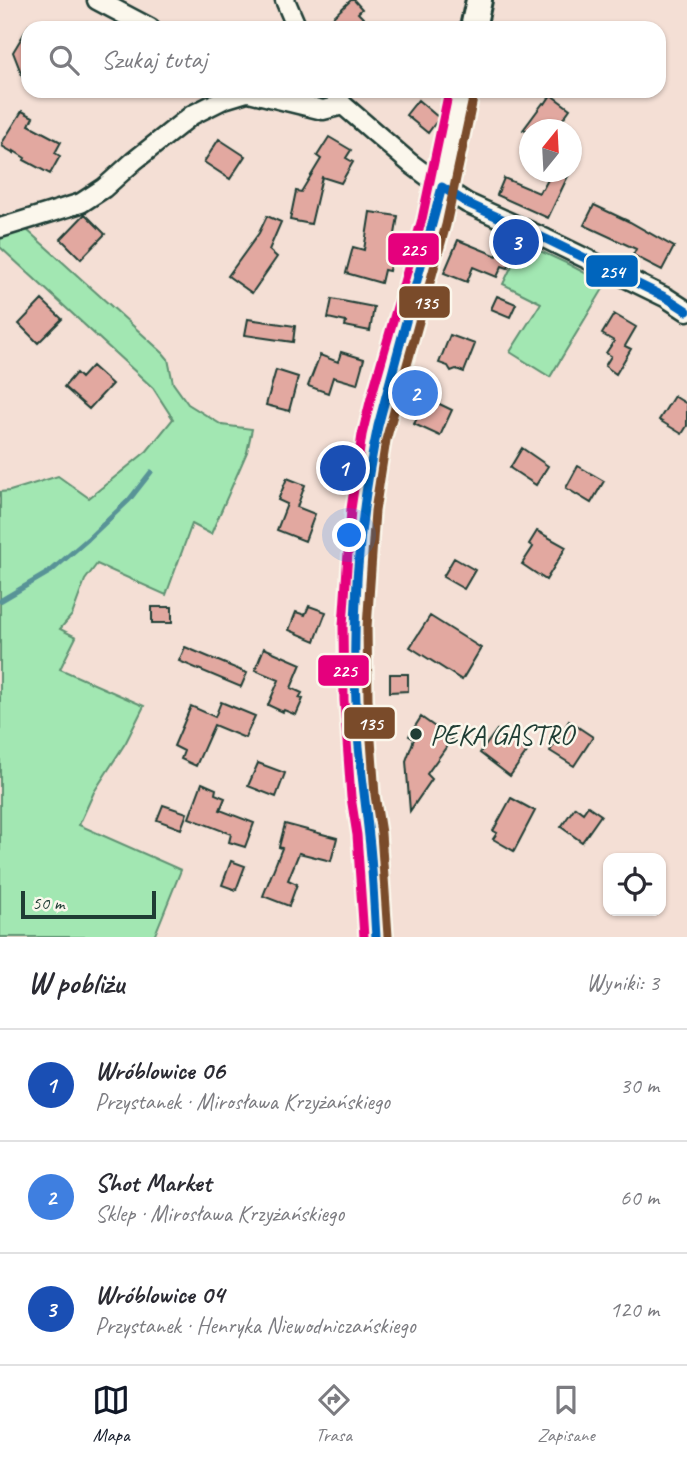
<!DOCTYPE html>
<html lang="pl">
<meta charset="utf-8">
<style>
body{margin:0;font-family:Caveat,sans-serif;background:#f7f7f7;color:#2b2b33}
.controls{position:absolute;right:21px;bottom:21px;display:grid;overflow:hidden;border-radius:14px;box-shadow:0 2px 5px #0004}
.controls button{width:63px;height:63px;display:grid;place-items:center;padding:0;border:0;border-bottom:2px solid #e1e1e2;background:#fff;color:#2b2b33;font:35px sans-serif}
.compass{position:absolute;left:519px;top:119px;width:63px;height:63px;border-radius:50%;background:#fff;box-shadow:0 2px 5px #0004;rotate:18deg}
.scale{position:absolute;left:21px;bottom:18px;width:135px;box-sizing:border-box;padding-left:7px;border:4px solid #1f3d34;border-top:0;font-size:19px;line-height:24px;white-space:nowrap;color:#1f3d34;-webkit-text-stroke:5px #fbf7ec;paint-order:stroke}
.you{position:absolute;left:350px;top:536px;width:24px;height:24px;margin:-18px;border:5px solid #fff;border-radius:50%;background:#1a73e8;box-shadow:0 0 0 10px #1a73e833}
.badge{display:grid;place-items:center;width:46px;height:46px;border-radius:50%;background:#111827;color:#fff;font-size:23px;font-weight:700}
.pin{position:absolute;translate:-50% -50%;border:4px solid #fff;box-shadow:0 2px 7px #0006}
.list{margin:0;padding:0;list-style:none}
h2{display:flex;justify-content:space-between;align-items:center;height:91px;margin:0;padding:0 28px;font-size:30px}
h2 small{font-size:23px;font-weight:400;color:#7c7c81}
.list li{display:grid;grid-template-columns:46px 1fr auto;gap:21px;align-items:center;box-sizing:border-box;height:112px;padding:0 28px;border-top:2px solid #e1e1e2}
.list b{display:block;font-size:26px;white-space:nowrap}
.list p{margin:0;font-size:23px;white-space:nowrap;color:#7c7c81}
.list em{font-size:23px;font-style:normal;color:#7c7c81}
.icon{flex:none;width:38px;height:38px;fill:none;stroke:currentColor;stroke-width:2;stroke-linecap:round;stroke-linejoin:round}
.map{position:relative;flex:none;width:687px;height:937px;overflow:hidden}
.search{position:absolute;background:#fff;box-shadow:0 2px 5px #0004;left:21px;right:21px;top:21px;height:77px;display:flex;align-items:center;gap:18px;box-sizing:border-box;padding:0 24px;border-radius:21px;color:#7c7c81;font-size:26px}
.sheet{height:427px;background:#fff}
nav{display:flex;justify-content:space-around;align-items:center;box-sizing:border-box;height:98px;border-top:2px solid #e1e1e2;background:#fff;font-size:19px;color:#7c7c81}
nav a{display:grid;justify-items:center;gap:4px}
nav .on{color:#111827}
.map>svg:first-child{display:block}
.green{fill:#a2e7b2;stroke:#609273;stroke-width:2}
.lines{fill:none;stroke-linecap:round;stroke-linejoin:round}
.stream{stroke:#589397;stroke-width:5}
.building{fill:#e2a8a0;stroke:#1f3d34;stroke-width:2}
.street-casing{stroke:#1f3d34;stroke-width:23}
.secondary-casing{stroke:#1f3d34;stroke-width:30}
.street{stroke:#fbf7ec;stroke-width:18}
.secondary{stroke:#fbf7ec;stroke-width:24}
.bus-1-casing{stroke:#fbf7ec;stroke-width:14}
.bus-2-casing{stroke:#fbf7ec;stroke-width:14}
.bus-3-casing{stroke:#fbf7ec;stroke-width:14}
.bus-1{stroke:#0065bd;stroke-width:9}
.bus-2{stroke:#7a4b2a;stroke-width:9}
.bus-3{stroke:#e5007d;stroke-width:9}
.poi-dot{fill:#1f3d34;stroke:#fbf7ec;stroke-width:2.5}
.labels{text-anchor:middle;stroke-width:5;stroke-linejoin:round;paint-order:stroke}
.poi-label{font-size:28px;fill:#1f3d34;stroke:#fbf7ec;text-anchor:start}
.line-badge{stroke:#fbf7ec;stroke-width:2.5}
.badge-label{font-size:19px;text-anchor:middle;font-weight:bold;fill:#fff}
</style>
<div class="map">
<svg width="687" height="937" viewBox="0 0 687 937">
<rect width="100%" height="100%" fill="#f4dfd5"/>
<filter id="ink" filterUnits="userSpaceOnUse"><feTurbulence type="fractalNoise" baseFrequency=".0143" numOctaves="2"/><feDisplacementMap in="SourceGraphic" scale="14" xChannelSelector="R" yChannelSelector="G"/><feConvolveMatrix kernelMatrix="1 2 1 2 8 2 1 2 1" color-interpolation-filters="sRGB"/></filter>
<g filter="url(#ink)">
<path class="green" d="M26 229 163 353 168 359 173 383 188 404 222 425 252 429 247 452 211 534 192 524 166 595 97 564 85 580 72 615 60 629 76 637 60 669 144 706 126 742 94 792 79 825 181 870 154 937H0V492L10 491 58 476 89 498 147 451 173 419 153 388 0 247V236Z
M523 243 566 263 606 284 550 377 510 352 541 303 503 284Z"/>
<g class="lines">
<path class="stream" d="M0 601 51 571 88 539 129 500 151 472"/>
</g>
<path class="building" d="M351 0H354L362 9 358 13 373 28H340L331 19Z
M28 27V88H27L13 52Z
M551 95 570 109 555 130H523L543 103 545 104Z
M418 100 439 118 428 133 406 115Z
M22 111 33 117 29 125 61 142 55 153 60 156 50 174 24 160 25 158 14 151V153L2 146 3 144 2 143Z
M329 137 351 150 346 158 353 162 341 183 322 177 311 224 290 220 296 191 301 192 321 159 317 156Z
M219 139 245 156 230 179 204 162Z
M552 172H557L568 176 548 218 497 195 504 178 539 193 541 189H543Z
M594 205 630 222 674 247 662 270 633 255 636 249 584 225Z
M370 212 398 216 389 271 384 270 381 283 346 273 353 247 364 250Z
M85 214 105 234 81 259 61 239Z
M267 216 281 222 269 250 277 257 252 293 228 276 259 233Z
M458 240 497 256 502 245 516 251 508 268 502 266 497 277 473 267 467 282 444 273Z
M497 296 516 304 510 317 491 309Z
M332 299 374 307 370 331 345 326 346 322 328 318Z
M42 300 62 319 38 343 19 324Z
M614 314 636 327 625 346 631 349 616 374 605 366 611 356 606 353 614 341 602 334Z
M248 319 295 326 293 342 245 335Z
M450 335 475 344 464 372 456 369 451 371 448 366 439 363Z
M341 352 364 359 357 384 333 377 328 393 308 386 320 355 338 362Z
M92 366 112 384 89 409 64 387 76 373 81 378Z
M276 370 298 377 289 411 266 405Z
M409 380 426 387 419 404 408 400 405 392Z
M674 396 687 404V426L682 434 659 420Z
M427 398 452 410 440 436 414 424Z
M522 448 548 466 536 485 510 468Z
M578 466 604 481 591 503 566 488Z
M287 478 305 485 297 507 315 514 305 541 277 530 287 504 278 500Z
M537 531 566 547 546 580 522 564 533 547 529 544Z
M454 558 475 570 464 589 443 577Z
M309 606 326 612 315 641 289 630 296 612 305 615Z
M152 607H172V623H152Z
M430 616 481 648 462 680 410 647Z
M185 647 247 673 241 687 179 661Z
M264 648 301 664 291 688 302 693 299 698 303 699 296 715 284 710 283 712 268 705 279 680 255 670Z
M390 674H408V691L390 692Z
M221 702 255 716 245 738 214 725 196 766 181 759 184 751 174 746 191 706 215 717Z
M421 717 452 739 427 774 432 779 410 811 406 761 414 739 409 736Z
M569 721 593 737 574 766 550 751Z
M497 730 527 752 510 776 480 753Z
M258 763 285 773 276 797 248 786Z
M202 783 216 789 215 794 225 798 220 810 254 823 245 847 229 842 231 834 189 818Z
M511 798 535 811 514 851 493 839 497 833 493 831Z
M163 805 187 813 181 829 157 820Z
M588 806 601 815 582 842 561 827 575 807 583 813Z
M285 824 337 838 331 861 299 853 288 880 297 884 289 906 263 896 282 848 279 847Z
M231 861 245 866 236 890 222 885Z"/>
<g class="lines">
<g class="street-casing">
<path id="street" d="M97 0 150 28
M285 0 297 28
M245 91 323 110 343 105
M334 91 343 105 410 163 442 187 467 203 546 239 667 298 687 311
M0 228 81 203 104 188 134 161 192 115 224 99 247 92"/>
</g>
<g class="secondary-casing">
<path id="secondary" d="M473 28 479 0
M376 937 372 872 369 834 363 796 356 700 355 627 363 510 374 438 383 401 434 222 462 91"/>
</g>
<use href="#street" class="street"/>
<use href="#secondary" class="secondary"/>
<g class="bus-1-casing">
<path id="bus-1" d="M442 187 467 203 546 239 667 298 687 311
M376 937C374 907 373 876 370 846 366 805 360 765 357 724 351 624 357 524 378 426L442 187"/>
</g>
<g class="bus-2-casing">
<path id="bus-2" d="M388 936 381 833 375 795 368 699 367 627 375 511 386 440 446 225 474 94"/>
</g>
<g class="bus-3-casing">
<path id="bus-3" d="M364 937 357 835 351 797 344 700 343 626 351 509 362 435 371 398 422 219 449 91"/>
</g>
<use href="#bus-1" class="bus-1"/>
<use href="#bus-2" class="bus-2"/>
<use href="#bus-3" class="bus-3"/>
</g>
</g>
<circle class="poi-dot" cx="416" cy="734" r="7"/>
<g class="labels">
<g class="poi-label">
<text x="430" y="744">PEKA GASTRO</text>
</g>
</g>
<g class="line-badge">
<rect x="387" y="232" width="53" height="34" rx="7" fill="#e5007d"/>
<rect x="585" y="254" width="54" height="34" rx="7" fill="#0065bd"/>
<rect x="398" y="285" width="53" height="34" rx="7" fill="#7a4b2a"/>
<rect x="317" y="654" width="53" height="33" rx="7" fill="#e5007d"/>
<rect x="343" y="706" width="53" height="34" rx="7" fill="#7a4b2a"/>
</g>
<g class="badge-label">
<text x="413" y="256">225</text>
<text x="612" y="278">254</text>
<text x="425" y="309">135</text>
<text x="344" y="677">225</text>
<text x="370" y="730">135</text>
</g>
</svg>
<div class="controls">
<button><svg class="icon" aria-label="locate" viewBox="0 0 24 24"><circle cx="12" cy="12" r="6"/><path d="M12 2v4M12 18v4M2 12h4M18 12h4"/></svg></button>
</div>
<svg class="compass" viewBox="-18 -18 36 36"><path d="M0-13l5 13h-10z" fill="#e53935"/><path d="M0 13l5-13h-10z" fill="#7c7c81"/></svg>
<div class="scale">50 m</div>
<div class="you"></div>
<div class="pin badge" style="left:343px;top:468px;background:#1a4fb4">1</div>
<div class="pin badge" style="left:415px;top:393px;background:#3f7fe0">2</div>
<div class="pin badge" style="left:516px;top:242px;background:#1a4fb4">3</div>
<div class="search"><svg class="icon" aria-label="search" viewBox="0 0 24 24"><circle cx="10" cy="10" r="6"/><path d="M15 15l6 6"/></svg>Szukaj tutaj</div>
</div>
<section class="sheet">
<h2>W pobliżu<small>Wyniki: 3</small></h2>
<ul class="list">
<li><span class="badge" style="background:#1a4fb4">1</span><div><b>Wróblowice 06</b><p>Przystanek · Mirosława Krzyżańskiego</p></div><em>30 m</em></li>
<li><span class="badge" style="background:#3f7fe0">2</span><div><b>Shot Market</b><p>Sklep · Mirosława Krzyżańskiego</p></div><em>60 m</em></li>
<li><span class="badge" style="background:#1a4fb4">3</span><div><b>Wróblowice 04</b><p>Przystanek · Henryka Niewodniczańskiego</p></div><em>120 m</em></li>
</ul>
</section>
<nav>
<a class="on"><svg class="icon" aria-label="map" viewBox="0 0 24 24"><path d="M3 6l6-2 6 2 6-2v14l-6 2-6-2-6 2zM9 4v14M15 6v14"/></svg>Mapa</a>
<a><svg class="icon" aria-label="directions" viewBox="0 0 24 24"><path d="M12 3l9 9-9 9-9-9zM9 14v-3h6M13 9l2 2-2 2"/></svg>Trasa</a>
<a><svg class="icon" aria-label="saved" viewBox="0 0 24 24"><path d="M7 4h10v16l-5-4-5 4z"/></svg>Zapisane</a>
</nav>
